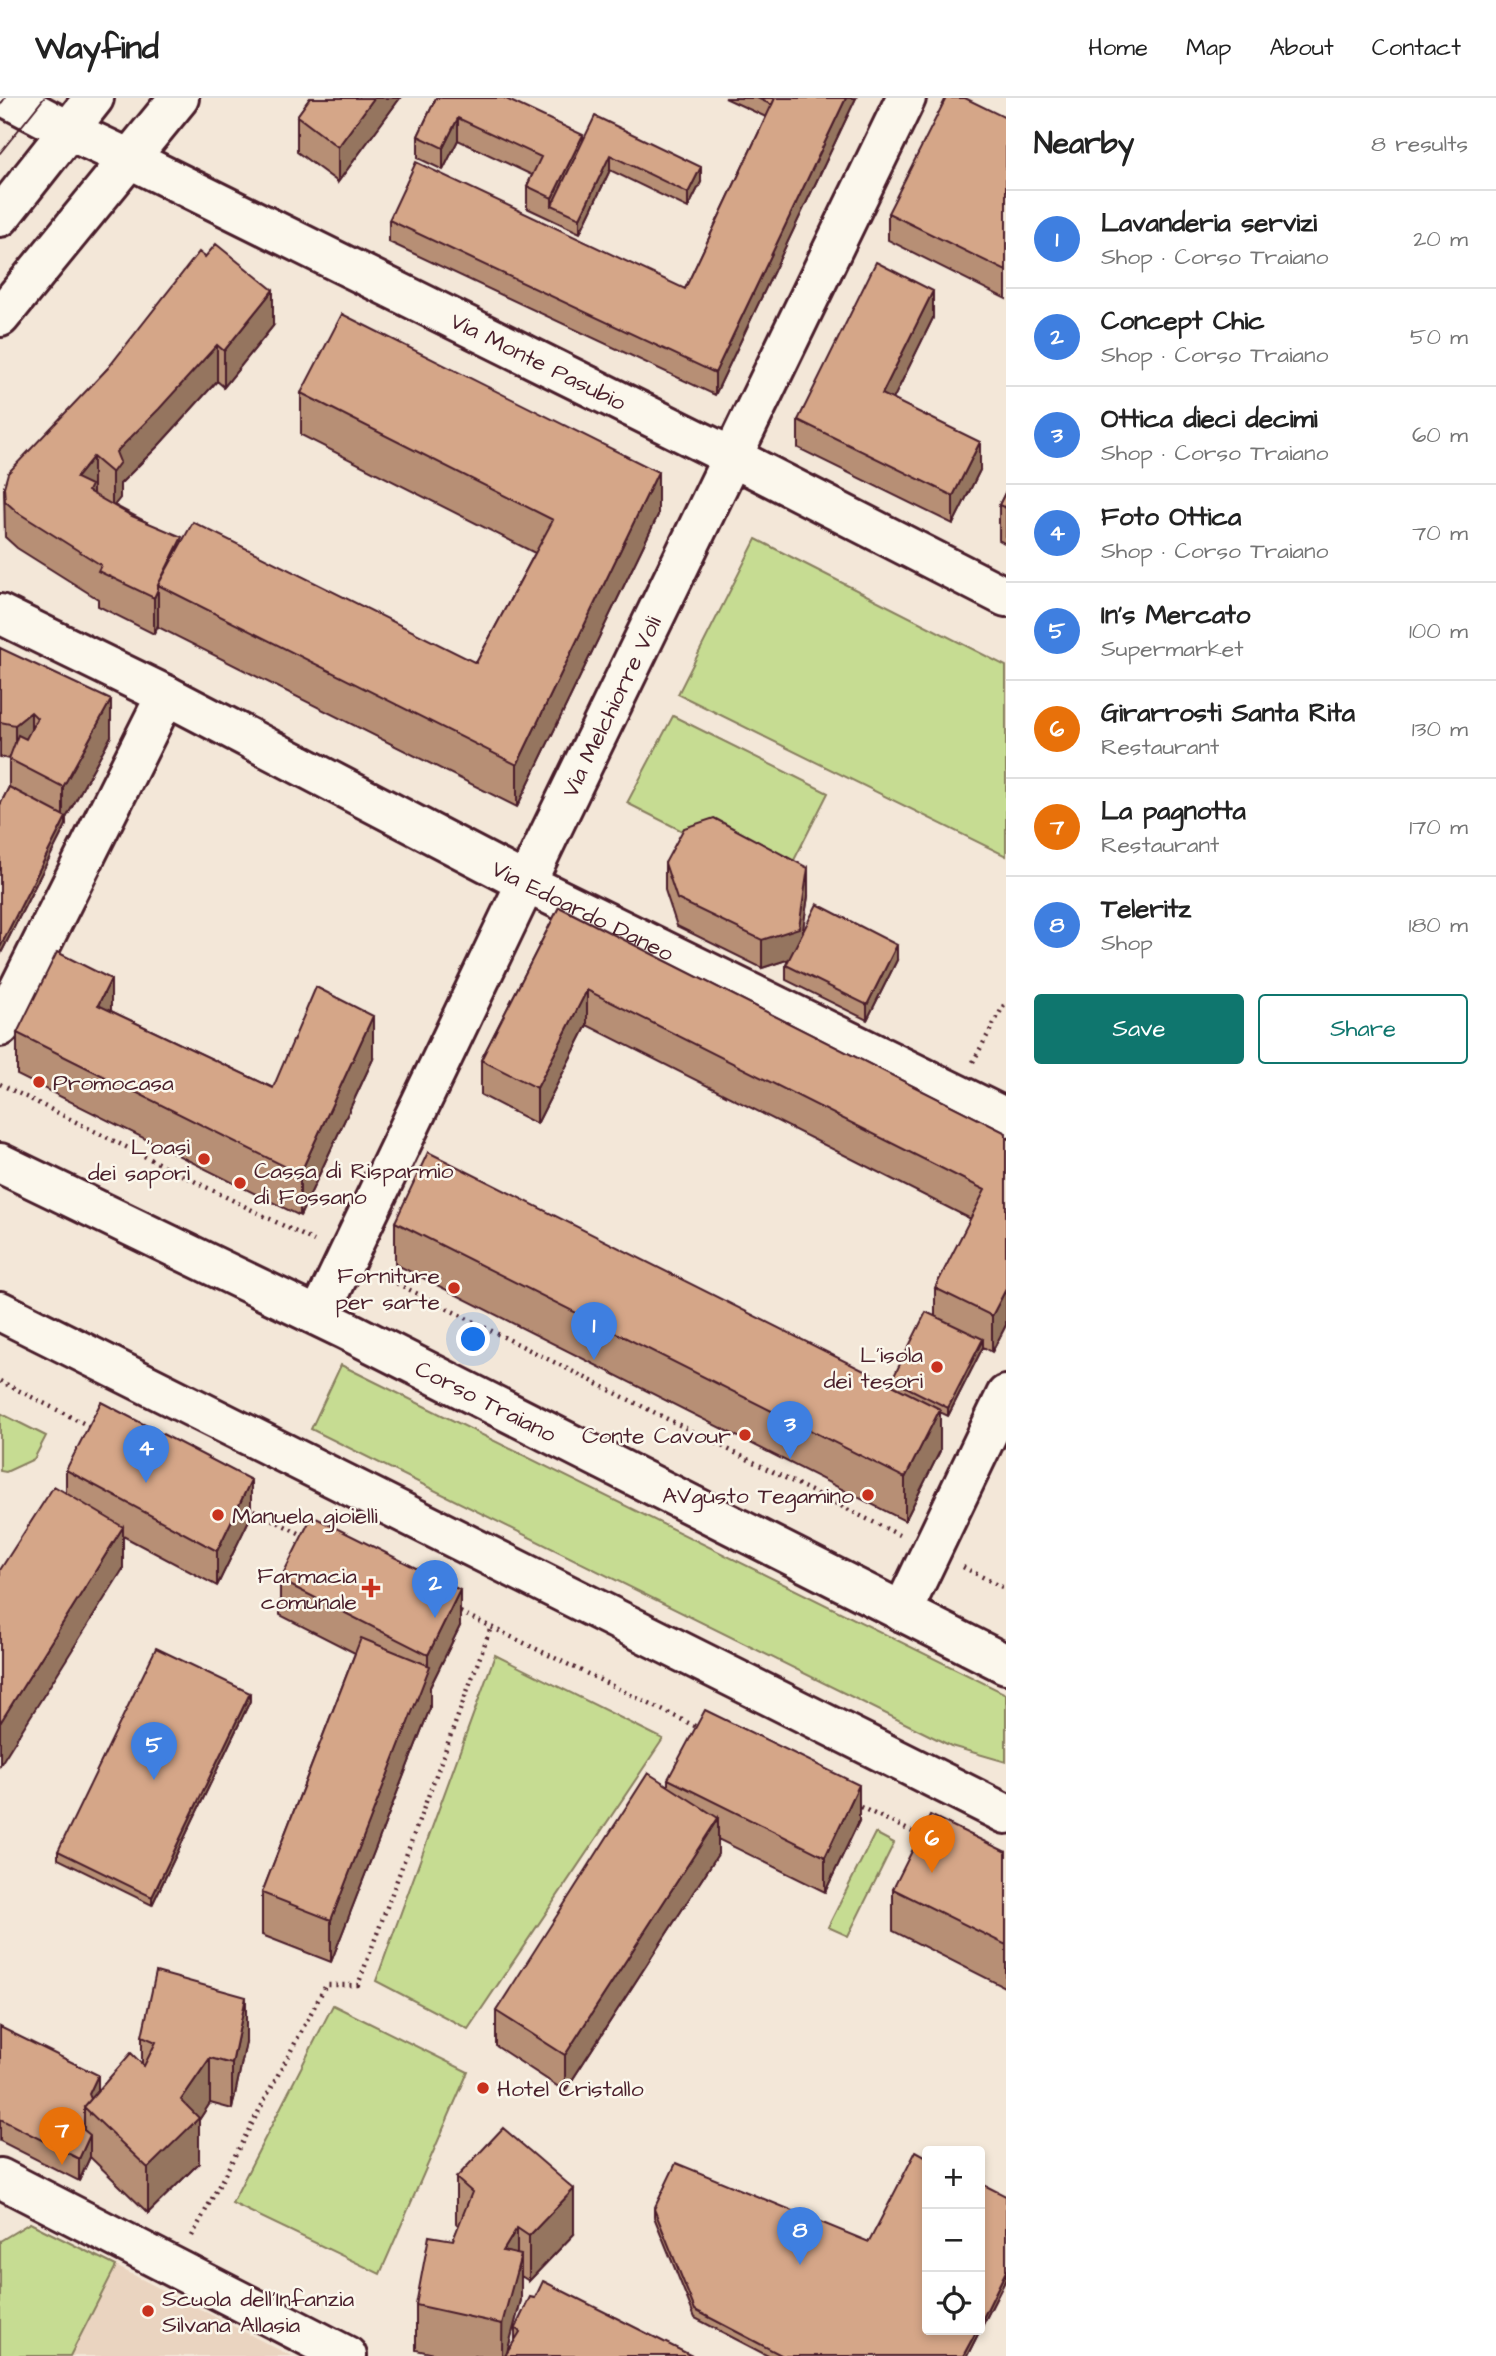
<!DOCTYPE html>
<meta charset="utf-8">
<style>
body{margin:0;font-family:"Architects Daughter",sans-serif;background:#f6f6f6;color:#222}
.controls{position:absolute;right:21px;bottom:21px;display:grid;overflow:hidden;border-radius:7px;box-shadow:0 4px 10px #0003}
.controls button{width:63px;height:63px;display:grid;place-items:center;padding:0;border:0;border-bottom:2px solid #e0e0e0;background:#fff;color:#222;font:35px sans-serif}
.you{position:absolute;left:474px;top:1242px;width:24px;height:24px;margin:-18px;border:5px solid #fff;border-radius:50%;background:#1a73e8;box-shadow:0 0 0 10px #1a73e833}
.badge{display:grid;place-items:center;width:46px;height:46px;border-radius:50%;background:#0f766e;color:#fff;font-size:23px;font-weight:700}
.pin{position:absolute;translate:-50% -58px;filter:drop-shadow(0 2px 4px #0008)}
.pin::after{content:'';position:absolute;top:37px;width:24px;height:21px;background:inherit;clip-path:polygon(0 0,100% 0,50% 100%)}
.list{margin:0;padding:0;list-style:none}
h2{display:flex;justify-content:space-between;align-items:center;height:91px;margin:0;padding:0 28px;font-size:30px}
h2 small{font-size:23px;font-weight:400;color:#767676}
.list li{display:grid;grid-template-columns:46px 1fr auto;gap:21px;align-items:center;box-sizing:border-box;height:98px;padding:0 28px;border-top:2px solid #e0e0e0}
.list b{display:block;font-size:26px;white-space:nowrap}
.list p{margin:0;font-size:23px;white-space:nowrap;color:#767676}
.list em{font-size:23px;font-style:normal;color:#767676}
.actions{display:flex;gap:14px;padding:21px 28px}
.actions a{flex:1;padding:16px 0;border:2px solid #0f766e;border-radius:7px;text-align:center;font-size:24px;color:#0f766e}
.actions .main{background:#0f766e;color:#fff}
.icon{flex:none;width:38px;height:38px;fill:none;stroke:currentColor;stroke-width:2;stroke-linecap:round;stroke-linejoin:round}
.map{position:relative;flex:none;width:1006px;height:2258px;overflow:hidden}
header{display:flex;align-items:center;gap:42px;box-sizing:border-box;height:98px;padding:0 35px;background:#fff;border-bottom:2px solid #e0e0e0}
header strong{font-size:33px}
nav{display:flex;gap:38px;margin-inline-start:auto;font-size:24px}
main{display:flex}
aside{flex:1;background:#fff}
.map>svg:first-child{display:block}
.built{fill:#ead4c0}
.green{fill:#c6dc92;stroke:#887e5e;stroke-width:2}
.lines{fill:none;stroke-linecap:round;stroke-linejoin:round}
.minor-casing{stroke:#4a1f2b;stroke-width:44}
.major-casing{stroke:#4a1f2b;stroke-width:44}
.path{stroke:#4a1f2b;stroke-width:4.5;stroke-dasharray:2 5;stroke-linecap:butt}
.minor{stroke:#fbf7ec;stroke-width:38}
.major{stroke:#fbf7ec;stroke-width:38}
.tram{stroke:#4a1f2b;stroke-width:2}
.wall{fill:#b78f75;stroke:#4a1f2b;stroke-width:2}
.shaded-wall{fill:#95745f;stroke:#4a1f2b;stroke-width:2}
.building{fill:#d5a688;stroke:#4a1f2b;stroke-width:2}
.poi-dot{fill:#c8321e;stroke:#fbf7ec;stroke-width:2.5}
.labels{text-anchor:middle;stroke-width:5;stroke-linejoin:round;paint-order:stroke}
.street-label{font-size:23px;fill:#4a1f2b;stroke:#fbf7ec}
.poi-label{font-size:23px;fill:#4a1f2b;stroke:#fbf7ec;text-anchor:end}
</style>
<header>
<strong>Wayfind</strong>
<nav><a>Home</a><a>Map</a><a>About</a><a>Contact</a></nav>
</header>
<main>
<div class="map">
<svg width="1006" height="2258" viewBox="0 0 1006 2258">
<rect width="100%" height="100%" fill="#f3e7d8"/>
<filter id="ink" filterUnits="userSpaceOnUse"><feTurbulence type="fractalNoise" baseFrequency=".0143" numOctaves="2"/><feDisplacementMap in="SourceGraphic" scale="14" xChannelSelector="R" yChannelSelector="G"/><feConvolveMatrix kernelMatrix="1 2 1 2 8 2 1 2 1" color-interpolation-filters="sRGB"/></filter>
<g filter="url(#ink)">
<path class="built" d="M116 2168 291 2258H70Z"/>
<path class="green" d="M756 441 1006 568V758L678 596Z
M673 618 828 695 783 784 627 705Z
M341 1267 1006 1596V1664L951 1648 311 1331Z
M0 1315 46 1338 34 1361 6 1374 0 1373Z
M495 1557 663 1641 468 1931 376 1883Z
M875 1735 894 1745 848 1838 828 1829Z
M333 1907 468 1974 380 2176 232 2105Z
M30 2125 116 2168 70 2258H0V2143Z"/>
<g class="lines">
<g class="minor-casing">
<g id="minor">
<path id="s1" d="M7 0 68 32 130 61 732 359 1006 499"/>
<path d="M0 219 179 0"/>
<path id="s2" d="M0 516 166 597 526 785 1006 1020"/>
<path d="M0 929 166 597"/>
<path id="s3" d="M319 1218 547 741 906 0"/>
<path d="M902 1514 1006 1297"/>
<path d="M0 2080 347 2258"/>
</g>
</g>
<g class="major-casing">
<g id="major">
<path d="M0 119 94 0"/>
<path id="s4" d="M0 1065 346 1232 1006 1566"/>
<path d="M0 1213 1006 1716"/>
</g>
</g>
<path class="path" d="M973 964 1006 903
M0 986 314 1143
M378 1176 899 1437
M0 1283 93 1330
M247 1409 305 1438
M963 1469 1006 1491
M454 1511 701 1631
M854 1706 925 1740
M192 2138 326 1887H358L491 1529"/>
<use href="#minor" class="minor"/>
<use href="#major" class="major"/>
<path class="tram" d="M0 7 5 0
M0 55 44 0"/>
</g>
<path class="wall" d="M310 0H400L338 84 297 54V18Z
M436 0 583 44 701 84 688 110 610 72 580 135 527 110V88L532 77 458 42 443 72 418 60V38Z
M725 0H856L715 297 389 144V122L685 191 766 19Z
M1006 20V201L888 142V115Z
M933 220 893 301 980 372 953 426 798 350V322Z
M273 228 224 289 217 283 159 347 120 386V400L114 407 182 443 476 565 535 455 301 337V295L658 417 517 709 158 529V527L154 536 98 508V501L17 450 5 439 4 389 108 270Z
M1006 393V446L999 442V407Z
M0 550 111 638 66 720V727L0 857V707L9 689V661L0 659Z
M665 765 808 798 802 836 897 862 867 922 786 882V867L789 861 762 870 677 828 665 792Z
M559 809 1006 1035V1227L992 1254 983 1249 948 1318 940 1314V1353L905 1423 395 1166V1124L892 1287V1282L935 1218V1190L971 1121 587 927 537 1026 481 997V962Z
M111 913 273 990 373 961 300 1118 17 977V935Z
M66 1372 251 1418 217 1488 123 1438V1471L66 1395Z
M280 1482 460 1528 430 1589V1610L331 1864 262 1837V1795L355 1555 280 1517Z
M250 1603 152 1807 58 1761V1753Z
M668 1681 859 1723 825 1794 718 1741V1756L565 1993 496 1948V1913L668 1688Z
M1006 1754V1890L893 1833V1791Z
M0 1929 98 1993 142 1967V1938L246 1944 232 2011 210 2005 199 2022V2065L148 2115 90 2059 79 2083 0 2043Z
M456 2080 574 2136 529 2183 521 2178V2202L506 2257 515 2242V2230L692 2258H444L416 2252V2207L453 2142 459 2128 456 2125Z
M1006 2098V2181L967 2258H768L695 2220 654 2119V2111L869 2144Z"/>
<path class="shaded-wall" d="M374 0H400L338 84V49Z
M846 0H856L715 297V275Z
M458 20V42L443 72V50Z
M583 37V59L552 107V100Z
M610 57V72L580 135V120Z
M701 69V84L688 110V95Z
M273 192V228L224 289V253Z
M933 193V220L882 324V296Z
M217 247V283L159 347 120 386V400L112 410V375L116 354Z
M980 344V372L953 426V398Z
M93 359V395L91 397 76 380Z
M658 374V417L517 709V667Z
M158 491V527L154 536V500Z
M111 602V638L66 720V727L0 857V849L63 725V689Z
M31 614V650L15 662V627Z
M808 770V798L799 858 762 870V842Z
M897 847V862L867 922V907Z
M111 881V923L98 907Z
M587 892V927L537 1026V990Z
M373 918V961L300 1118V1076Z
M1006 1191V1227L992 1254V1218Z
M983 1241V1249L948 1318V1310Z
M940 1311V1353L905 1423V1380Z
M251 1382V1418L217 1488V1453Z
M123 1429V1471L0 1667V1625Z
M460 1492V1528L430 1589V1610L331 1864V1822L428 1572V1557Z
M250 1595V1603L152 1807V1799Z
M859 1687V1723L825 1794V1759Z
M718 1720V1756L565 1993V1957Z
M246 1899V1944L232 2011V1966Z
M210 1960V2005L199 2022V2065L148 2115V2070L181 2002Z
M98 1977V1999L90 2015 89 1996Z
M90 2037V2059L79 2083V2061Z
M574 2091V2136L529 2183V2138Z
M517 2130V2174L521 2157V2202L506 2258H502L503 2153Z
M1006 2173V2181L967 2258H963L977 2232H980V2226Z"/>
<path class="building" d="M310 0H374L338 49 297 18Z
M436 0H504L583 37 552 100 527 88 541 59 458 20 443 50 418 38Z
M757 0H775L772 7Z
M775 0H846L715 275 389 122 416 64 685 191Z
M946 0H965L1006 20V173L888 115Z
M595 18 701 69 688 95 610 57 580 120 552 107Z
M216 146 273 192 224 253 217 247 159 311 116 354 120 364 112 375 93 359 76 380 91 387 88 393 132 418 182 439 158 487V491L154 500 98 473 101 467 17 414 5 403 4 389 8 375 108 270 199 154 205 159Z
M876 164 933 193 882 296 980 344 953 398 798 322Z
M342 216 658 374 517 667 158 487 193 424 476 565 553 422 301 295Z
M1006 393V410L999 407Z
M0 550 111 602 63 689 9 661 18 637 26 641 37 620 31 614 15 627 0 624Z
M9 689 66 719 0 849V707Z
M714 720 808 770 799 830 762 842 677 801 665 765 684 730Z
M817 806 897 847 867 907 786 867Z
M559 809 1006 1035V1191L992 1218 935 1190 985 1092 587 892 537 990 481 962Z
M57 854 111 881 98 907 273 990 316 889 373 918 300 1076 17 935Z
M428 1054 940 1311 905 1380 395 1124Z
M926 1214 983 1241 948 1310 892 1282Z
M101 1304 251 1382 217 1453 66 1372Z
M54 1388 123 1429 0 1625V1472Z
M312 1418 460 1492 428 1557 280 1482Z
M361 1540 430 1568 331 1822 262 1795Z
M156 1550 250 1595 152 1799 58 1753Z
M705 1612 859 1687 825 1759 668 1681Z
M648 1675 718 1720 565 1957 496 1913Z
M930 1717 1006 1754V1847L893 1791Z
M156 1874 246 1899 232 1966 210 1960 181 2002 199 2020 148 2070 84 2009 131 1955 144 1968 156 1944 142 1938Z
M0 1929 98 1977 89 1996 91 2001 84 2009V2032L90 2037 79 2061 0 2021Z
M503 2030 574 2091 529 2138 517 2130 503 2153 521 2157 502 2226 416 2207 429 2138 453 2142 472 2094 456 2080Z
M916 2053 927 2059V2232H977L963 2258H783L695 2212 654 2111 676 2065 869 2144Z
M980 2085 1006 2098V2173L980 2226Z
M543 2183 692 2258H505L520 2234 515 2230 530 2199 535 2200Z"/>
</g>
<g class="poi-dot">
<circle cx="39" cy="984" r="7"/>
<circle cx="204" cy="1061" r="7"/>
<circle cx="240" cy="1085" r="7"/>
<circle cx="454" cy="1190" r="7"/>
<circle cx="937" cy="1269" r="7"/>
<circle cx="745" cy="1337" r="7"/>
<circle cx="868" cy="1397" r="7"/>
<circle cx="218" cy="1417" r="7"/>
<path d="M367.5 1479.5h7v7h7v7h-7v7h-7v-7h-7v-7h7z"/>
<circle cx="483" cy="1990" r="7"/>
<circle cx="148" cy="2213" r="7"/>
</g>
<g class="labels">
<g class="street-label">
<text dy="8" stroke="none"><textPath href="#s1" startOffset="593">Via Monte Pasubio</textPath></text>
<text dy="8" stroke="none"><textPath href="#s3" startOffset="676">Via Melchiorre Voli</textPath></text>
<text dy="8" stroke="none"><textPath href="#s2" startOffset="654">Via Edoardo Daneo</textPath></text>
<text dy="8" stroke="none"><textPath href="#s4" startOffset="541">Corso Traiano</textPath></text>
</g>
<g class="poi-label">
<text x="53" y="992" text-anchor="start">Promocasa</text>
<text x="190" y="1056">L'oasi<tspan x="190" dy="26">dei sapori</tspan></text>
<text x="254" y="1080" text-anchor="start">Cassa di Risparmio<tspan x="254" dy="26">di Fossano</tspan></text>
<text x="440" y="1185">Forniture<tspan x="440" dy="26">per sarte</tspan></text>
<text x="923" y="1264">L'isola<tspan x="923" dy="26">dei tesori</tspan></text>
<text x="731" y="1345">Conte Cavour</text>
<text x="854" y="1405">AVgusto Tegamino</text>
<text x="232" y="1425" text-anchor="start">Manuela gioielli</text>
<text x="357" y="1485">Farmacia<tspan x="357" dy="26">comunale</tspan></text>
<text x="497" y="1998" text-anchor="start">Hotel Cristallo</text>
<text x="162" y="2208" text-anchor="start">Scuola dell'Infanzia<tspan x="162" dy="26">Silvana Allasia</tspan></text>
</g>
</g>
</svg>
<div class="controls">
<button>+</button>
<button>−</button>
<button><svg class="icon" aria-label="locate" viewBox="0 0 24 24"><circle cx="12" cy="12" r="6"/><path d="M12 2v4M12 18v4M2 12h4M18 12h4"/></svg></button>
</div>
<div class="you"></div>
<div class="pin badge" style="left:594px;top:1262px;background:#3f7fe0">1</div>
<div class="pin badge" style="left:435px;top:1520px;background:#3f7fe0">2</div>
<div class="pin badge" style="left:790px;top:1361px;background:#3f7fe0">3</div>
<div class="pin badge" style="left:146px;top:1385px;background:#3f7fe0">4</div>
<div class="pin badge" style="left:154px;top:1682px;background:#3f7fe0">5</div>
<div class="pin badge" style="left:932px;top:1775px;background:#e8710a">6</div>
<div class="pin badge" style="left:62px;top:2067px;background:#e8710a">7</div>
<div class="pin badge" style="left:800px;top:2167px;background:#3f7fe0">8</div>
</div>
<aside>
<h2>Nearby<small>8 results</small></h2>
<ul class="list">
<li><span class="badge" style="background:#3f7fe0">1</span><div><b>Lavanderia servizi</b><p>Shop · Corso Traiano</p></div><em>20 m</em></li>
<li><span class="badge" style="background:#3f7fe0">2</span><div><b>Concept Chic</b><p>Shop · Corso Traiano</p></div><em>50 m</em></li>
<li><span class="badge" style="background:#3f7fe0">3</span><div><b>Ottica dieci decimi</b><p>Shop · Corso Traiano</p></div><em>60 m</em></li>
<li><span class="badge" style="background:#3f7fe0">4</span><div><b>Foto Ottica</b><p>Shop · Corso Traiano</p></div><em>70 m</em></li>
<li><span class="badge" style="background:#3f7fe0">5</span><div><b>In's Mercato</b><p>Supermarket</p></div><em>100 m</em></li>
<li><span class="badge" style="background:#e8710a">6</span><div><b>Girarrosti Santa Rita</b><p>Restaurant</p></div><em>130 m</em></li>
<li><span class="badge" style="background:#e8710a">7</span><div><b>La pagnotta</b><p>Restaurant</p></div><em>170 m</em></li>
<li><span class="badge" style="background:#3f7fe0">8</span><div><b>Teleritz</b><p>Shop</p></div><em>180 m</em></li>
</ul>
<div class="actions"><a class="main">Save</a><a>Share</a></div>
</aside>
</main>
